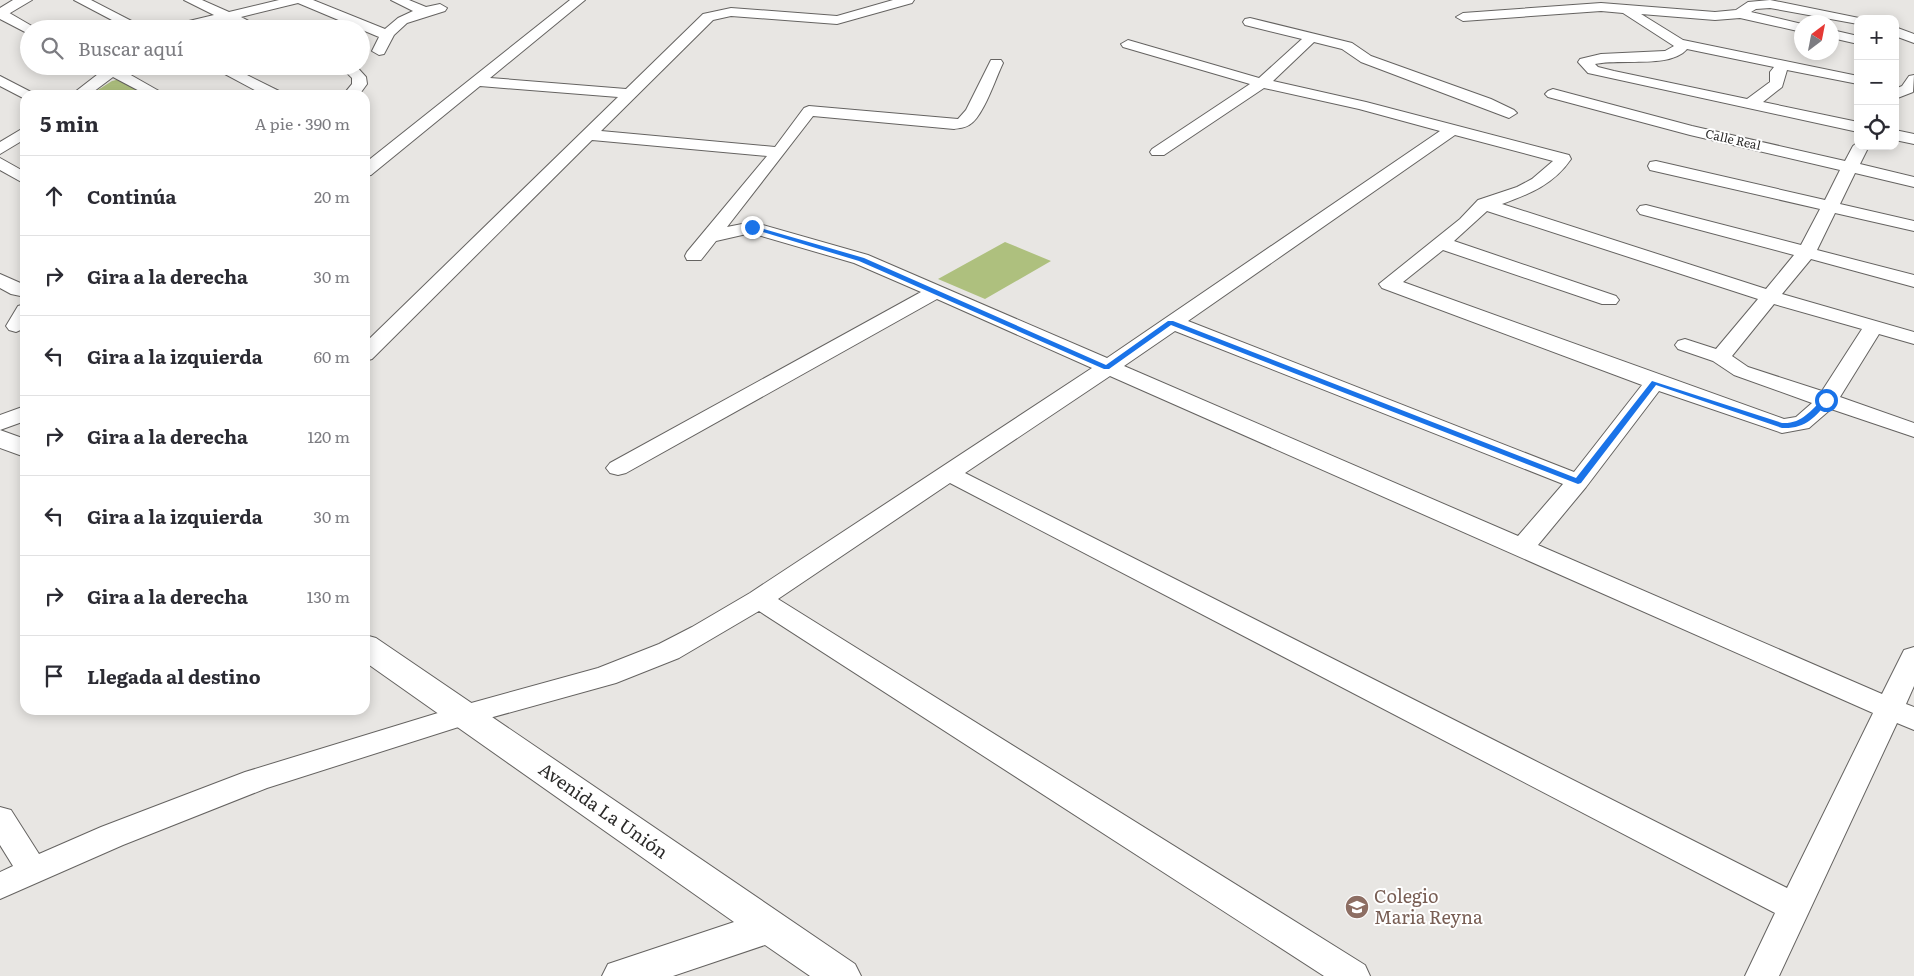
<!DOCTYPE html>
<html lang="es">
<meta charset="utf-8">
<style>
body{margin:0;font-family:Literata,serif;background:#f2f2f3;color:#2b2b33}
.controls{position:absolute;right:15px;top:15px;display:grid;overflow:hidden;border-radius:10px;box-shadow:0 2px 12px #0003}
.controls button{width:45px;height:45px;display:grid;place-items:center;padding:0;border:0;border-bottom:1px solid #e1e1e2;background:#fff;color:#2b2b33;font:25px sans-serif}
.compass{position:absolute;left:1794px;top:15px;width:45px;height:45px;border-radius:50%;background:#fff;box-shadow:0 2px 12px #0003;rotate:32deg}
.stop{position:absolute;width:15px;height:15px;margin:-11px;border:4px solid #1a73e8;border-radius:50%;background:#fff}
.stop.end{background:#1a73e8;border-color:#fff;box-shadow:0 1px 5px #0008}
.list{margin:0;padding:0;list-style:none}
h2{display:flex;justify-content:space-between;align-items:center;height:65px;margin:0;padding:0 20px;font-size:21px}
h2 small{font-size:16px;font-weight:400;color:#7c7c81}
.list li{display:grid;grid-template-columns:32px 1fr auto;gap:15px;align-items:center;box-sizing:border-box;height:80px;padding:0 20px;border-top:1px solid #e1e1e2}
.list b{display:block;font-size:19px;white-space:nowrap}
.list em{font-size:16px;font-style:normal;color:#7c7c81}
.icon{flex:none;width:28px;height:28px;fill:none;stroke:currentColor;stroke-width:2;stroke-linecap:round;stroke-linejoin:round}
.map{position:relative;flex:none;width:1914px;height:976px;overflow:hidden}
.search{position:absolute;background:#fff;box-shadow:0 2px 12px #0003;left:20px;top:20px;width:350px;height:55px;display:flex;align-items:center;gap:12px;box-sizing:border-box;padding:0 18px;border-radius:28px;color:#7c7c81;font-size:19px}
.panel{position:absolute;background:#fff;box-shadow:0 2px 12px #0003;left:20px;top:90px;width:350px;height:625px;border-radius:15px}
.map>svg:first-child{display:block}
.green{fill:#aec07e}
.lines{fill:none;stroke-linecap:round;stroke-linejoin:round}
.street-casing{stroke:#656361;stroke-width:2}
.secondary-casing{stroke:#656361;stroke-width:2}
.primary-casing{stroke:#656361;stroke-width:2}
.street{fill:#fff;fill-rule:evenodd}
.secondary{fill:#fff;fill-rule:evenodd}
.primary{fill:#fff;fill-rule:evenodd}
.route{fill:#1a73e8}
.labels{text-anchor:middle;stroke-width:4;stroke-linejoin:round;paint-order:stroke}
.far-street-label{font-size:12px;fill:#2b2a29;stroke:#fff}
.near-street-label{font-size:18px;fill:#2b2a29;stroke:#fff}
.near-education-label{font-size:18px;fill:#785e54;stroke:#fff;text-anchor:start}
</style>
<div class="map">
<svg width="1914" height="976" viewBox="0 0 1914 976">
<rect width="100%" height="100%" fill="#e8e6e3"/>
<path class="green" d="M120 79 146 94 90 95 112 81Z
M1005 242 1051 261 985 299 938 279Z"/>
<g class="lines">
<g class="street-casing">
<path id="street" d="M74 0H91L147 29H129Z
M184 0H202L229 12 279 0H313L385 29 398 18 413 11 391 0H409L426 7 440 4 447 8 445 11 407 23 394 35 384 54 379 55 372 51 379 37 298 3 241 17 264 29H245L226 20 191 29H166L168 26 214 15Z
M570 0H585L490 78 626 89 703 14 731 8 837 16 893 0H914L912 3 837 24 731 16 713 20 601 131 775 147 804 108 809 106 958 119 966 110 991 60H1001L1003 63C996 77 983 118 969 125 965 128 959 128 954 129L813 116 727 227 752 222 868 255 1107 358 1440 131 1359 109 1264 88 1164 155H1152L1150 152 1152 149 1250 84 1123 47 1121 44 1128 40 1259 78 1302 39 1245 25 1243 22 1245 19 1250 18 1352 43 1371 56 1491 99 1514 110 1517 113 1509 118 1361 62 1342 49 1314 42 1273 81 1366 102 1569 155 1571 159C1554 184 1530 194 1502 204L1766 289 1794 255 1640 214 1637 210 1640 206 1646 205 1801 245 1820 209 1650 170 1648 166 1650 162 1656 161 1825 200 1840 170 1690 135 1548 97 1545 94 1548 91 1553 89 1692 126 1845 161 1853 146 1858 142V146H1869L1860 164 1914 177V187L1855 173 1840 204 1914 221V231L1835 213 1817 250 1914 275V287L1811 259 1782 294 1914 332V344L1879 334 1840 397 1914 423V437L1831 409 1809 428 1782 433 1659 391 1586 487 1538 545 1882 694 1904 650 1914 647V686L1906 704 1914 707V730L1897 723 1779 976H1745L1775 913 950 483 778 599 1365 965 1370 976H1324L759 611 679 658 616 683 468 724 267 788 123 845 0 899V872L13 866 0 845V807L11 810 39 854 101 827 245 772 464 705 598 668 659 644 692 627 750 593 1092 368 937 299 626 473 618 475 610 473 606 468 610 463 921 292 854 263 751 233 716 241 701 260H687L685 256 687 252 767 156 592 140 372 359 365 361V343L618 97 480 86 371 175 365 176V163ZM1455 135 1553 161 1532 179 1517 187 1478 200 1460 219 1379 284 1382 288 1642 385 1574 472 1188 321ZM1487 211 1758 299 1716 349 1685 339 1678 341 1675 345 1678 349 1713 361 1734 375 1812 403 1796 417 1784 419 1403 282 1443 250 1602 304H1616L1619 300 1616 296 1454 241ZM1774 304 1862 329 1822 391 1748 367 1732 356ZM1175 331 1563 484 1518 536 1124 366ZM1110 376 1873 713 1787 888 965 473Z
M1770 0 1864 19H1858V24L1770 8 1756 9 1751 12 1802 24V32L1740 18 1715 20 1641 14 1683 40 1858 76V84L1787 70 1782 87 1763 102 1858 122V132L1588 73 1578 62 1580 59 1601 54 1665 51 1674 46 1623 13 1601 11 1463 21 1456 17 1463 13 1601 3 1715 12 1736 10 1748 2ZM1687 49 1774 67 1770 72V82L1747 99 1614 71 1598 67 1595 64C1620 58 1670 69 1687 49Z
M0 10 6 11 37 29H29V33L25 32 0 19Z
M1895 27 1914 34V43L1895 36Z
M1832 30 1858 36V44L1832 38Z
M96 66H125L122 70 166 95H147L113 77 89 95H71L102 71Z
M210 66H229L281 92 284 95H264Z
M340 66H356L366 77 367 84 359 95H343L352 84V78Z
M1914 75 1913 92 1895 99V89L1902 86 1909 76Z
M0 76 31 92 34 95H25V99L0 86Z
M25 127V139L0 154V142Z
M1895 130 1914 134V144L1895 140Z
M0 158 25 172V184L0 170Z
M0 274 25 285V297L11 294 0 288Z
M25 304V328L16 332 9 330 6 326 18 306Z
M25 406V421L0 430V415Z"/>
</g>
<g class="secondary-casing">
<path id="secondary" d="M0 430 25 439V457L0 448Z
M365 635 376 638 855 964 861 976H810L765 945 673 976H602L608 964 734 922 365 662Z"/>
</g>
<g class="primary-casing">
<path id="primary" d="M13 0H32L0 19V8Z"/>
</g>
<use href="#street" class="street"/>
<use href="#secondary" class="secondary"/>
<use href="#primary" class="primary"/>
</g>
<path class="route" d="M750 225 864 258 1106 365 1168 321H1173L1576 478 1652 381 1782 423C1802 424 1810 411 1823 399L1829 400C1815 418 1805 429 1782 428L1656 385 1581 483 1578 484 1171 325 1109 369H1104L859 261 750 228Z"/>
<defs>
<g id="school-disc" transform="scale(1.25)"><circle r="9.5" fill="#8d6e63" stroke="#fff"/><path d="M0-5L7-2L0 1L-7-2ZM-4 1L0 2.5L4 1V4Q0 6-4 4Z" fill="#fff"/></g>
</defs>
<g fill-rule="evenodd">
<use href="#school-disc" x="1357" y="907"/>
</g>
<g class="labels">
<g class="far-street-label">
<text transform="translate(1733 140) rotate(13)" y="4">Calle Real</text>
</g>
<g class="near-street-label">
<text transform="translate(603 811) rotate(35)" y="6">Avenida La Unión</text>
</g>
<g class="near-education-label">
<text x="1374" y="903">Colegio<tspan x="1374" dy="21">Maria Reyna</tspan></text>
</g>
</g>
</svg>
<div class="controls">
<button>+</button>
<button>−</button>
<button><svg class="icon" aria-label="locate" viewBox="0 0 24 24"><circle cx="12" cy="12" r="6"/><path d="M12 2v4M12 18v4M2 12h4M18 12h4"/></svg></button>
</div>
<svg class="compass" viewBox="-18 -18 36 36"><path d="M0-13l5 13h-10z" fill="#e53935"/><path d="M0 13l5-13h-10z" fill="#7c7c81"/></svg>
<div class="stop" style="left:1826px;top:400px"></div>
<div class="stop end" style="left:752px;top:227px"></div>
<div class="search"><svg class="icon" aria-label="search" viewBox="0 0 24 24"><circle cx="10" cy="10" r="6"/><path d="M15 15l6 6"/></svg>Buscar aquí</div>
<section class="panel">
<h2>5 min<small>A pie · 390 m</small></h2>
<ul class="list">
<li><svg class="icon" aria-label="ahead" viewBox="0 0 24 24"><path d="M12 20V5M6 11l6-6 6 6"/></svg><div><b>Continúa</b></div><em>20 m</em></li>
<li><svg class="icon" aria-label="right" viewBox="0 0 24 24"><path d="M7 20v-9h11M14 6l5 5-5 5"/></svg><div><b>Gira a la derecha</b></div><em>30 m</em></li>
<li><svg class="icon" aria-label="left" viewBox="0 0 24 24"><path d="M17 20v-9H6M10 6l-5 5 5 5"/></svg><div><b>Gira a la izquierda</b></div><em>60 m</em></li>
<li><svg class="icon" aria-label="right" viewBox="0 0 24 24"><path d="M7 20v-9h11M14 6l5 5-5 5"/></svg><div><b>Gira a la derecha</b></div><em>120 m</em></li>
<li><svg class="icon" aria-label="left" viewBox="0 0 24 24"><path d="M17 20v-9H6M10 6l-5 5 5 5"/></svg><div><b>Gira a la izquierda</b></div><em>30 m</em></li>
<li><svg class="icon" aria-label="right" viewBox="0 0 24 24"><path d="M7 20v-9h11M14 6l5 5-5 5"/></svg><div><b>Gira a la derecha</b></div><em>130 m</em></li>
<li><svg class="icon" aria-label="arrive" viewBox="0 0 24 24"><path d="M6 21V4h12l-3 4 3 4H6"/></svg><div><b>Llegada al destino</b></div></li>
</ul>
</section>
</div>
